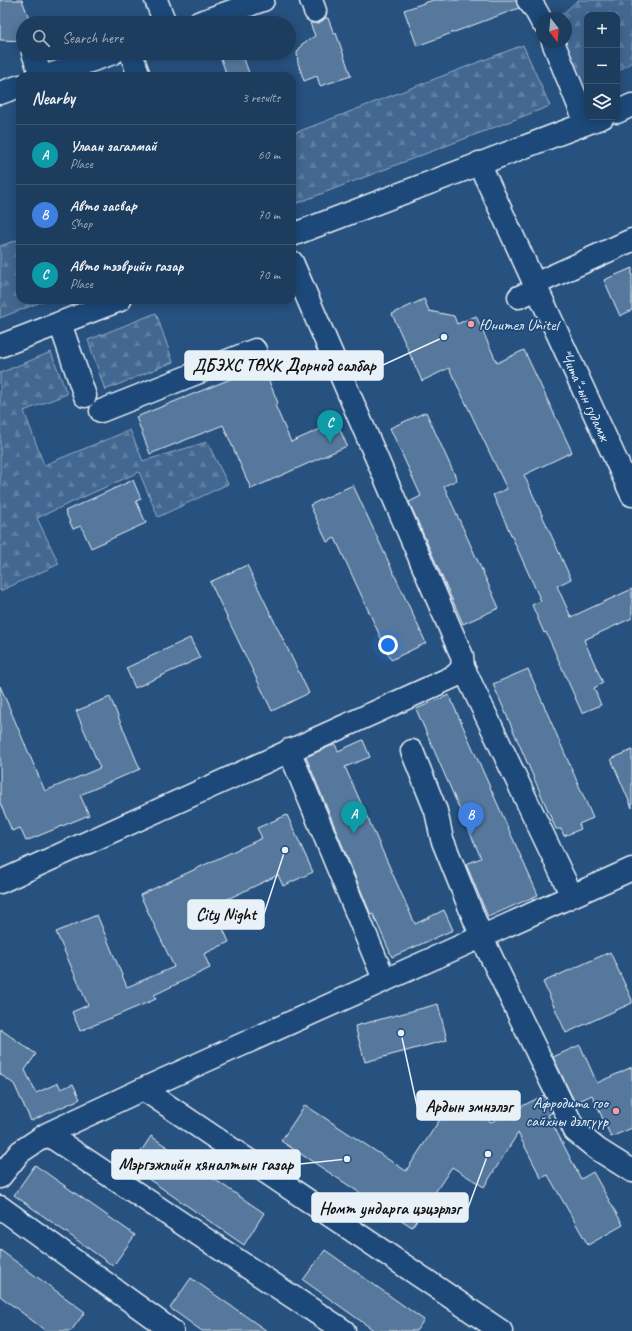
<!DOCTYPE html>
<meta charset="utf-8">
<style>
body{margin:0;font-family:Caveat,sans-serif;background:#2a4868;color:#f1f3f6}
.controls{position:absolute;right:12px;top:12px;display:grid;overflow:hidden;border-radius:8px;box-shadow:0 2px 10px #0003}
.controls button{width:36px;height:36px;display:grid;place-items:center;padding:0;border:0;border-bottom:1px solid #3b5674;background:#1d3d5f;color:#f1f3f6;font:20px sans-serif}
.compass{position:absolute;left:536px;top:12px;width:36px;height:36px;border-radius:50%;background:#1d3d5f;box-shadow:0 2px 10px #0003;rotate:164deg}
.you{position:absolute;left:388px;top:645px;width:14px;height:14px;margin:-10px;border:3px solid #fff;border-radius:50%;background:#1a73e8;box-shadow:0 0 0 6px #1a73e833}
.badge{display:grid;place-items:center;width:26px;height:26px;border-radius:50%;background:#bca0f2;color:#fff;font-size:13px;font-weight:700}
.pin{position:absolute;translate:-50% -33px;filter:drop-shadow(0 1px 2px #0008)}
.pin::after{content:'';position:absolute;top:21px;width:14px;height:12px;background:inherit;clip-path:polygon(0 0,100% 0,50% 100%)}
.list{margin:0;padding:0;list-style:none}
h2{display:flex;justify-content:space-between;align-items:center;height:52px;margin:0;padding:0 16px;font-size:17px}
h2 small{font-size:13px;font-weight:400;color:#a0aebd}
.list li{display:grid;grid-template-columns:26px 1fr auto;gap:12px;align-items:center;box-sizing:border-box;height:60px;padding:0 16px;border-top:1px solid #3b5674}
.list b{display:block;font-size:15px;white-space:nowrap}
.list p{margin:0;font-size:13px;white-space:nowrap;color:#a0aebd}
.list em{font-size:13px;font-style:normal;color:#a0aebd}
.icon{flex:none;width:22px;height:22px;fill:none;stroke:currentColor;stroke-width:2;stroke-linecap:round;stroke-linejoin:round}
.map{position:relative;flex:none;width:632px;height:1331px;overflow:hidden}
.search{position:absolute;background:#1d3d5f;box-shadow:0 2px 10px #0003;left:16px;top:16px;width:280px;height:44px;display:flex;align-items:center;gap:10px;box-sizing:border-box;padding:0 14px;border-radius:22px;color:#a0aebd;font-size:15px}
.panel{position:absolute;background:#1d3d5f;box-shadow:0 2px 10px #0003;left:16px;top:72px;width:280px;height:232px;border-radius:12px}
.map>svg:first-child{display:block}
.forest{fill:url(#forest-firs);stroke:#96acc4}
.building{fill:#57789d;stroke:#e8f1f8}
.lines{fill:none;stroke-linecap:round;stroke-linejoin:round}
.minor-casing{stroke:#e8f1f8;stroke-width:25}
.major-casing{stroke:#e8f1f8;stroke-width:25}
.highway-casing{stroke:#e8f1f8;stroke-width:25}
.minor{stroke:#1f4a7a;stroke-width:22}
.major{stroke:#1f4a7a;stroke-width:22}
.highway{stroke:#1f4a7a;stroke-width:22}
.poi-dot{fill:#ff9aa2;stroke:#1f4a7a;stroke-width:1.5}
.labels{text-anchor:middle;stroke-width:3.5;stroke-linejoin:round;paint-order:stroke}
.poi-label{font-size:16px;fill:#e8f1f8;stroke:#1f4a7a;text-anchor:start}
.street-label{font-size:16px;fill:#e8f1f8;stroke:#1f4a7a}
.leader{fill:none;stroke:#e8f1f8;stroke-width:1.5}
.callout-dot{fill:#e8f1f8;stroke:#1f4a7a;stroke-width:1.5}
.callout{fill:#e8f1f8;stroke:#e8f1f8;stroke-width:1.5}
.callout-label{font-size:17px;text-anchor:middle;font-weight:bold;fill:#111}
</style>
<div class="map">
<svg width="632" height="1331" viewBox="0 0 632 1331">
<defs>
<pattern id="forest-firs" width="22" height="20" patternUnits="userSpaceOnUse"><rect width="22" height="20" fill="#436891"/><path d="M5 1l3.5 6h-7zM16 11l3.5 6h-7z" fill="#5e7ea1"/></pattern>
</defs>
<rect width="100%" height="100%" fill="#27517f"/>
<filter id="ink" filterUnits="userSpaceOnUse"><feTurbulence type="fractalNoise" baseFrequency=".025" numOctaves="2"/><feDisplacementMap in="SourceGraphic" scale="8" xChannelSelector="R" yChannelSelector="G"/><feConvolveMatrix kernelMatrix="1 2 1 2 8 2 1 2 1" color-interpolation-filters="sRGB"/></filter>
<g filter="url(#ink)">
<path class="forest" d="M578 0H632V62L617 72V15H587V90L580 92 565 42H566V18H558Z
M523 45 550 106 292 205V134Z
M20 239V300H46L0 318V246Z
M156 313 173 362 105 390 88 340Z
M51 352 67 394 24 411 44 465 130 430 143 461 207 442 228 484 158 517 139 472 37 518 59 564 0 591V373Z"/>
<path class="building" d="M0 0H22L31 23H23V41L0 40Z
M433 0H516L519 8 417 46 404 10Z
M325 18H328L334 34 336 33 351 76 320 86 317 76 304 81 298 63 297 53 302 44 315 36 310 23H319Z
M219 53H242L250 76H227Z
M632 268V310L620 316 604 280Z
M424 299 429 311 454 316 457 324 476 316 497 363 524 350 572 452 524 475 571 579 557 586 571 617 632 589V618L584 640 603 683 594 688 601 705 582 713 546 632 544 633 532 605 541 601 493 495 507 489 449 368 422 381 392 314Z
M263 366 278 403 275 405 291 442 327 426 329 432 339 427 347 446 251 489 223 425 150 454 136 417Z
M426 412 457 480 444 486 499 608 463 624 409 502 421 496 390 428Z
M133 480 141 499 136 501 146 523 91 548 81 526 73 529 65 511Z
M353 485 426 643 391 660 335 538 327 542 310 505Z
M247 565 309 693 272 711 210 582Z
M190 638 200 658 135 688 126 668Z
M528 669 593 818 579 824 581 829 564 836 561 829H556L493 684Z
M0 686 45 791 100 768 76 711 110 697 140 769 80 795 89 815 26 841 20 828 12 831 0 803Z
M449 695 538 895 488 917 466 864 481 858 416 709Z
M363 740 370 757 345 767 415 924 444 910 453 930 392 957 373 914 371 915 306 757 335 744 338 751Z
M632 750V808L611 759Z
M287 815 313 872 283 886 278 875 213 906 229 942 204 954 210 968 154 995 156 999 80 1031 72 1012 88 1005 56 932 97 915 127 987 174 967 140 895 262 838 257 828Z
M610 952 632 1000V1003L566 1033 543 982Z
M438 1004 447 1040 365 1062 355 1026Z
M0 1029 36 1054 25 1070 36 1093 58 1083 61 1089 73 1084 80 1099 31 1121 14 1084 0 1074Z
M580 1045 597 1083 632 1067V1128L611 1137 592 1095 575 1103 553 1057Z
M544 1095 552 1113 548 1115 581 1179 593 1172 623 1225 588 1245 548 1175 541 1178 518 1133 484 1187 452 1167 412 1227 281 1141 305 1105 406 1171 454 1098 491 1122Z
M151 1136 264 1213 244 1245 131 1167Z
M35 1165 135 1235 113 1266 14 1195Z
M0 1250 85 1312 71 1331H46L0 1296Z
M325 1250 424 1320 416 1331H375L303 1280Z
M191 1278 267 1331H202L170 1308Z"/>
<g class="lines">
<g class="minor-casing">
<path id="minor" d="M156 0 165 23
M311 0 315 11
M528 0 535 9 542 22
M198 23 263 0
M553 42 586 123
M33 53 41 76
M131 53 139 76
M47 76 113 53
M0 93 20 86
M535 284 632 240
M519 297 537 289
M60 323 85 396
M101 411 255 350
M463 667 572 896
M289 750 384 979
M412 751 436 811 442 839 482 938 575 1131 597 1149 632 1171
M0 882 455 676 463 667 462 656 292 262
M143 1089 501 1331
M47 1134 344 1331
M0 1177 20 1152 47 1134 143 1089 632 869
M0 1207 172 1331"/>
</g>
<g class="major-casing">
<g id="major">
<path id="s1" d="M479 163 632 495"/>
</g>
</g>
<g class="highway-casing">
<path id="highway" d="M617 112 632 105
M292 235 603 117
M0 346 120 300"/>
</g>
<use href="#minor" class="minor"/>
<use href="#major" class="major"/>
<use href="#highway" class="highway"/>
</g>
</g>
<g class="poi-dot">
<circle cx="471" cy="324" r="4"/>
<circle cx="616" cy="1111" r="4"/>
</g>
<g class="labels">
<g class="poi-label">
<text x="479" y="330">Юнител Unitel</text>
<text x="608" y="1108" text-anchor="end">Афродита гоо<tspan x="608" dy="18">сайхны дэлгүүр</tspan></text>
</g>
<g class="street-label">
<text dy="6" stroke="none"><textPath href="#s1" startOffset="255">"Чита"-ын гудамж</textPath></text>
</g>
</g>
<path class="leader" d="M444 337L383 365M285 850L264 914M401 1033L417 1106M347 1159L300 1164M488 1154L468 1208"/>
<g class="callout-dot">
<circle cx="444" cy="337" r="4"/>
<circle cx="285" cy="850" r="4"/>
<circle cx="401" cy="1033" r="4"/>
<circle cx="347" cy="1159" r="4"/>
<circle cx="488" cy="1154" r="4"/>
</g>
<g class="callout">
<rect x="185" y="351" width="198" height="29" rx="4"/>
<rect x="188" y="900" width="76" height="29" rx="4"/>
<rect x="417" y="1091" width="103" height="29" rx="4"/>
<rect x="112" y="1150" width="188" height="29" rx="4"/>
<rect x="312" y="1193" width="156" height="29" rx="4"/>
</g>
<g class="callout-label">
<text x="284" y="371">ДБЭХС ТӨХК Дорнод салбар</text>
<text x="226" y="920">City Night</text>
<text x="469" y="1112">Ардын эмнэлэг</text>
<text x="206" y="1170">Мэргэжлийн хяналтын газар</text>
<text x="390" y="1214">Номт ундарга цэцэрлэг</text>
</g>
</svg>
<div class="controls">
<button>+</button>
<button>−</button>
<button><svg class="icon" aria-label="layers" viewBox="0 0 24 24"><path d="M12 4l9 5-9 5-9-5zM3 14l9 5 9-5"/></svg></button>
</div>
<svg class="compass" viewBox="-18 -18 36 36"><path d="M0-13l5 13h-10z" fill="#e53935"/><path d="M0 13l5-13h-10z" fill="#a0aebd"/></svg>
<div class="you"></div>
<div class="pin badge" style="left:354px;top:834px;background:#0f9aa8">A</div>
<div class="pin badge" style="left:471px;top:835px;background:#3f7fe0">B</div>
<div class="pin badge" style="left:330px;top:443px;background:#0f9aa8">C</div>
<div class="search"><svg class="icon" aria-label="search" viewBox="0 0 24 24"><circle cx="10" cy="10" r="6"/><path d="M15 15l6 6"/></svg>Search here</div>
<section class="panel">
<h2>Nearby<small>3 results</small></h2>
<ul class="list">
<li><span class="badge" style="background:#0f9aa8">A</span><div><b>Улаан загалмай</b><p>Place</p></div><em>60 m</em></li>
<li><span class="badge" style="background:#3f7fe0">B</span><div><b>Авто засвар</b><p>Shop</p></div><em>70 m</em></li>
<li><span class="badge" style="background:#0f9aa8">C</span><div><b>Авто тээврийн газар</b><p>Place</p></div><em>70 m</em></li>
</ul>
</section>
</div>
